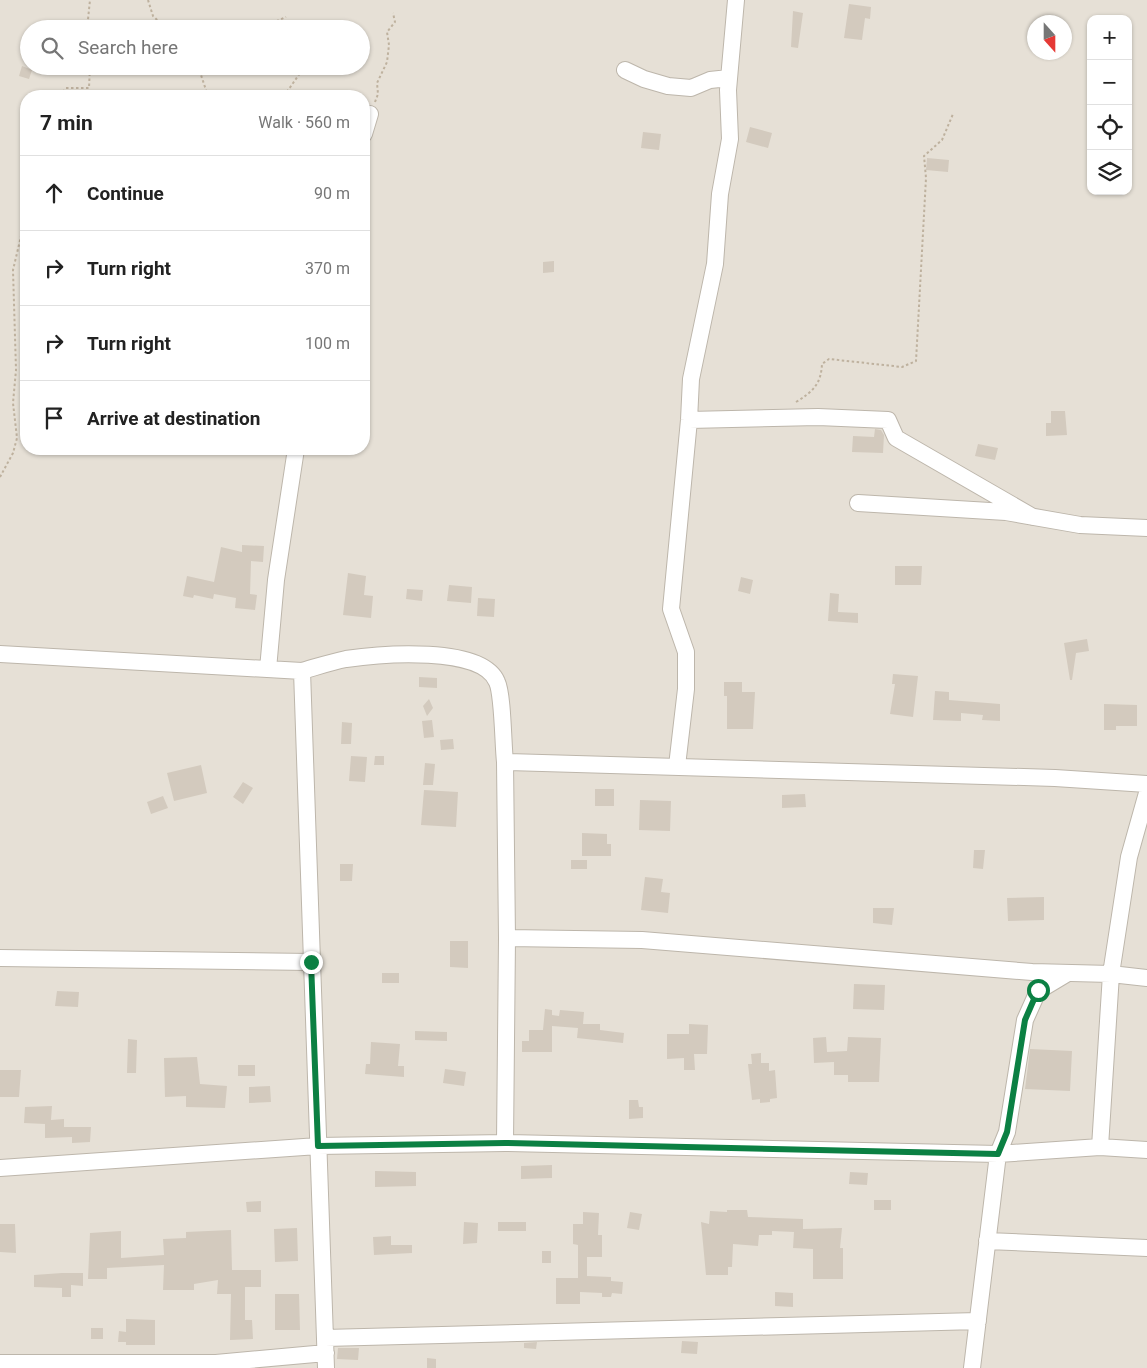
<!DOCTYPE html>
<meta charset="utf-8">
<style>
body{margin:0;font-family:Roboto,sans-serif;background:#f2f2f2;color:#222}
.controls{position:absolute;right:15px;top:15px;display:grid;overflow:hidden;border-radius:10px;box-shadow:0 1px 4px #0004}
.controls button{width:45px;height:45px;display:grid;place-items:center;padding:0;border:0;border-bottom:1px solid #e0e0e0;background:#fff;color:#222;font:25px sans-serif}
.compass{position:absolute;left:1027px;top:15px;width:45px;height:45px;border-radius:50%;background:#fff;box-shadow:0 1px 4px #0004;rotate:159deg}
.stop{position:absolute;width:15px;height:15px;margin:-11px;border:4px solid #0b8043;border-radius:50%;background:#fff}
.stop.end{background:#0b8043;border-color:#fff;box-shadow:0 1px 5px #0008}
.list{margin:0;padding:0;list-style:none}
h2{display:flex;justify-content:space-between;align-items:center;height:65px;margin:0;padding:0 20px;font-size:21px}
h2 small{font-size:16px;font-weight:400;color:#767676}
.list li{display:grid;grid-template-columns:32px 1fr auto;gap:15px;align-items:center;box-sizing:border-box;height:75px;padding:0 20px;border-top:1px solid #e0e0e0}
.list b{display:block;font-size:19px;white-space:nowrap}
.list em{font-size:16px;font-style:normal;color:#767676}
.icon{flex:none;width:28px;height:28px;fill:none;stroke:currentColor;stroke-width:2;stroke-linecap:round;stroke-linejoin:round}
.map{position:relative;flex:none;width:1147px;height:1368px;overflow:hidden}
.search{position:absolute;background:#fff;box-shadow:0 1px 4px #0004;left:20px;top:20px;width:350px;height:55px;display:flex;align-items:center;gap:12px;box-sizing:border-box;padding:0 18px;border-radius:28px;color:#767676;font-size:19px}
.panel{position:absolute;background:#fff;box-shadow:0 1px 4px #0004;left:20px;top:90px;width:350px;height:365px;border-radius:20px}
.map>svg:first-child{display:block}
.residential{fill:#e6e0d6;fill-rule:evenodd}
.building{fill:#d3cabe}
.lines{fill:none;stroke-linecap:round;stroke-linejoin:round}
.minor-casing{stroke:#bdb6ab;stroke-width:18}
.path{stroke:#beb19e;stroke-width:2;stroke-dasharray:2.5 2.5;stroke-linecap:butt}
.minor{stroke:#fff;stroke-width:16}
.route{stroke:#0b8043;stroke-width:6}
</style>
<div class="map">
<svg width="1147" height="1368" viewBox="0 0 1147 1368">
<rect width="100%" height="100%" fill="#f2efe8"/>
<path class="residential" d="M0 0H1147V1368H0ZM1091 19H1128V191H1091ZM1034 22H1064V52H1034ZM29 29H361V66H29ZM26 96H364V449H26Z"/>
<path class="building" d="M849 4 871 7 870 19 865 18 862 40 844 38Z
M793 11 803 13 798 48 791 47Z
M22 66 32 70 29 79 19 76Z
M750 127 772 133 768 148 746 142Z
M643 132 661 134 659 150 641 148Z
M927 158 949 160 948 172 926 170Z
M554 261V272L543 273V262Z
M1051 411H1065L1067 435 1046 436V423H1051Z
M875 429 881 430 884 435 883 453 852 452 853 436 874 437Z
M978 444 998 448 995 460 975 456Z
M242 545 264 546 263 562 251 561 250 594 257 595 255 610 235 608 236 598 214 594 213 599 194 595 193 598 183 596 187 576 214 582 221 547 242 552Z
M895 566H922L921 585H895Z
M348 573 366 576 364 595 373 596 371 618 343 615Z
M741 577 753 580 750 594 738 591Z
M449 585 472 587 471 603 447 601Z
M407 589 423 590 422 601 406 599Z
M830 593 839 594 838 612 858 613V623L828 621Z
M478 598 495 599 494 617 477 616Z
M1087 639 1089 651 1076 653 1072 680H1070L1064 643Z
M893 674 918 676 913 717 890 714 895 684H892Z
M419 677 437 678V688L419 687Z
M724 682H742V692H755L753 729H727V696H724Z
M935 691 949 692V700L1000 704V721L982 720 983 715 961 713V721L933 720Z
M429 699 433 708 427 716 423 706Z
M1104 704 1137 705V726H1116V730H1104Z
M432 720 434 737 424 738 422 721Z
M342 722 352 723 351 744H341Z
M453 739 454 749 441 750 440 740Z
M351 756 367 757 365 782 349 781Z
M375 756H384V765H374Z
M425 763 435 764 433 785H423Z
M201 765 207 793 174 801 167 773Z
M243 782 253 788 243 804 233 797Z
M595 789H614V806H595Z
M424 790 458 792 456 827 421 825Z
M805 794 806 807 782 808V795Z
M163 796 168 808 151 814 147 802Z
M640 800 671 801 670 831 639 830Z
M582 833 607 834V844H611V856H582Z
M974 850H985L983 869 973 868Z
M571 860H587V869H571Z
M340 864H353L352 881H340Z
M645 877 663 879 661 892 670 893 668 913 641 910Z
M1044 897V920L1008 921 1007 898Z
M873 908H894L892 925 873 923Z
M450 941H468V968L450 967Z
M382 973H399V983H382Z
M854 984 885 985 884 1010 853 1009Z
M57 991 79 992 78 1007 55 1006Z
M545 1009 552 1010V1015L559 1016 560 1010 584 1012 583 1024H600V1030L624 1033 623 1043 577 1038 578 1028 552 1026V1052H522V1041H529V1030H543Z
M689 1024 708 1025 707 1054H694L695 1070H684V1058L667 1059V1034H689Z
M415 1031 447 1032V1041L415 1040Z
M826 1037 827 1052 847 1051 848 1037 881 1038 879 1082H848V1075H834V1062L814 1063 813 1038Z
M128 1039 137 1040 136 1073H127Z
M371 1042 400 1044 398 1066H404V1077L365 1074 366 1064H370Z
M1030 1049 1072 1051 1070 1091 1025 1089Z
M761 1053V1063H769V1071L775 1070 777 1098 770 1099V1102L760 1103V1099L752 1100 748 1064H752L751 1054Z
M197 1057 200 1084 227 1086 225 1108 186 1107V1096L165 1097 164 1058Z
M238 1065H255V1076H238Z
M445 1069 466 1072 464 1086 443 1083Z
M0 1070H21L19 1097H0Z
M270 1086 271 1102 249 1103V1087Z
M629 1100H638L639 1107H643V1118L629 1119Z
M52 1106 51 1120 64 1119V1127H91L90 1142 72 1143V1137L45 1138V1124L24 1123 25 1107Z
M552 1165V1178L521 1179V1166Z
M375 1171 416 1172V1186L375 1187Z
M850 1172 868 1173 867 1185 849 1184Z
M874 1200H891V1210H874Z
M261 1201V1212H247L246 1202Z
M727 1210H747L748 1217 803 1219V1229L842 1228 840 1248H843V1279H813V1249L793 1248 794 1232 772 1231V1235H759L758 1246 733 1244 732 1267H728V1275H706L701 1222 709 1224 710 1211 727 1212Z
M583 1212 599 1213 598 1235H602V1257H587V1276L611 1277V1281L623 1282 622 1294 612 1293 611 1297H602V1293L580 1292V1304H556V1278H578V1245L573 1244V1224H583Z
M630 1212 642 1214 639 1230 627 1228Z
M464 1222 478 1223 477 1243 463 1244Z
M498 1222H526V1231H498Z
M0 1224H15L16 1253 0 1252Z
M297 1228 298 1261 275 1262 274 1229Z
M231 1230 232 1270H261V1287H245V1320H252L253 1339 230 1340 231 1294H217L218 1280 194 1284V1290H163L164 1265 107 1268V1279H88L90 1233 121 1231V1258L164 1255 163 1239 186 1238V1232Z
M391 1236V1245H412V1253L374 1255 373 1237Z
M542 1251H551V1263H542Z
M62 1273H83V1286L71 1285V1297H62V1288L34 1287V1275Z
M775 1292 793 1293V1307L775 1306Z
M275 1294H299L300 1330H275Z
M126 1319 155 1320V1345H126V1342H118L119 1331 126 1332Z
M91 1328H103V1339H91Z
M682 1341 698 1342 697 1354 681 1353Z
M537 1342 536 1349 524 1348V1343Z
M338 1348H359L358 1360 337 1359Z
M427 1358 436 1359V1368H427Z"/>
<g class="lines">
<g class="minor-casing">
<path id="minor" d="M625 70 644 79 668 86 691 88 710 80 729 78
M364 134 370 114
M689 420 818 417 888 420 896 438 1033 517
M858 503 1006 512 1080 525 1147 528
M0 654 302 671C316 667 331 662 346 659 380 654 482 645 497 682 503 695 503 745 505 762L1055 778 1147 784
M268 669 276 580 296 449
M302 671 326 1368
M505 762 507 938 505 1143
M677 766 686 689V652L671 609 689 420 691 379 715 264 720 194 730 139 728 90 736 0
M507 938 642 940 1032 972 1111 974 1147 978
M0 958 311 962
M1100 1147 1111 974 1129 857 1147 793
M0 1168 318 1146 505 1143 998 1154 1100 1147 1147 1150
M987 1241 1147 1248
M325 1338 978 1321
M0 1363H216L326 1353
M972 1368 998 1154 1007 1132 1025 1020 1038 991 1068 973"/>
</g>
<path class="path" d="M148 0 153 16 167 29
M87 29 90 0
M211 29 221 22 259 29 286 17
M198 66 208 96
M60 96 66 88H89L90 66
M284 96 305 66
M375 102 378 94 377 83 387 62 389 45 387 32 395 22 393 13
M796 402C812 392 821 385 822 364L829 359 902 367 916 361 926 178 924 156 942 140 953 114
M0 477 13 453 17 438 13 403 16 370 13 270 26 215"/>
<use href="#minor" class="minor"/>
</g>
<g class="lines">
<path class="route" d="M311 962 318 1146 505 1143 998 1154 1007 1132 1025 1020 1038 990"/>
</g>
</svg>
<div class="controls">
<button>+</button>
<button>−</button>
<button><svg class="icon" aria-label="locate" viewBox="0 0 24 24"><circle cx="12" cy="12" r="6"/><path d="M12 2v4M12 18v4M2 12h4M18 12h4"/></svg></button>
<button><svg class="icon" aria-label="layers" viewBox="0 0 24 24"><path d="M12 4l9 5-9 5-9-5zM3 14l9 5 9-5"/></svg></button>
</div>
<svg class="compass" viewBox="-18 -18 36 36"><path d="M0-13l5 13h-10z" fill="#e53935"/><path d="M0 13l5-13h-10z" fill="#767676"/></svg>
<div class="stop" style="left:1038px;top:990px"></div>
<div class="stop end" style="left:311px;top:962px"></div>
<div class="search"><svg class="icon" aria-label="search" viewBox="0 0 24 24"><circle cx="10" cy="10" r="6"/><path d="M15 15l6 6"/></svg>Search here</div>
<section class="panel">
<h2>7 min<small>Walk · 560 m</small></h2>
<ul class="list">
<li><svg class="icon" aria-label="ahead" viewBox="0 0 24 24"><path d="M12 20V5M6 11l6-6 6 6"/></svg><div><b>Continue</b></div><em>90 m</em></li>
<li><svg class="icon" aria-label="right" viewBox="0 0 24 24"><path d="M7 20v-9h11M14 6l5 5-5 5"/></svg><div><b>Turn right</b></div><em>370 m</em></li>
<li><svg class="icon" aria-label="right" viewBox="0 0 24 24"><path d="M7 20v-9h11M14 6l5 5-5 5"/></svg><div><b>Turn right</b></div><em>100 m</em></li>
<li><svg class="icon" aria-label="arrive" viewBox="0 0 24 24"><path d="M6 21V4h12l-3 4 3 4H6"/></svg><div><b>Arrive at destination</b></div></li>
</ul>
</section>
</div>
